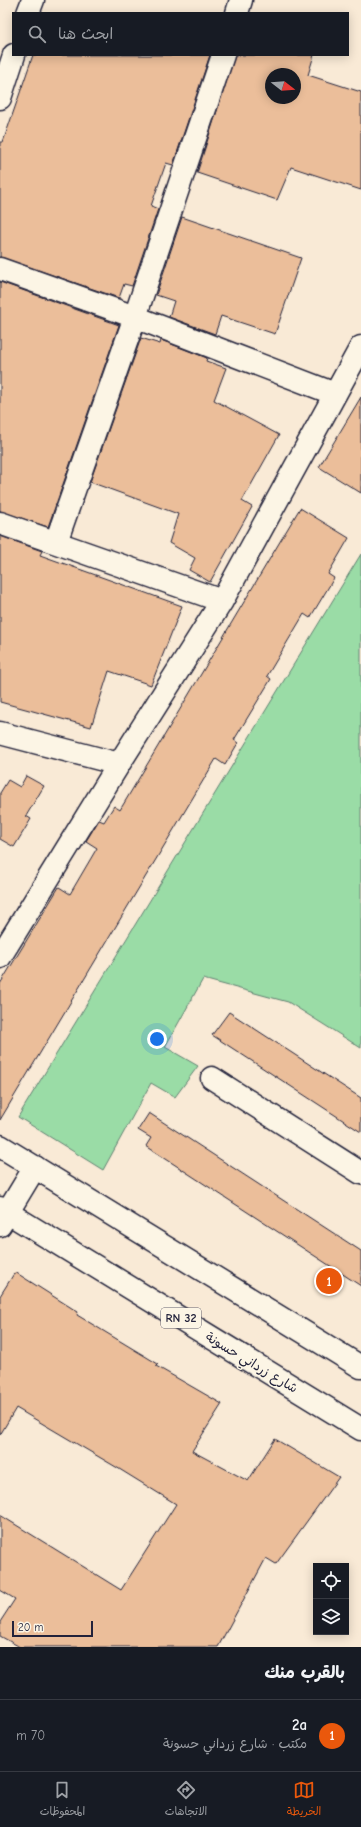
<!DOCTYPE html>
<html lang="ar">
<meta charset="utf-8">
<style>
body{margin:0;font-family:"Comic Neue","Playpen Sans Arabic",sans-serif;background:#20242c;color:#f1f3f6;direction:rtl}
.controls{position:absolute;right:12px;bottom:12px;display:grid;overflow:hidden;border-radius:0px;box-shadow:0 2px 10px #0003}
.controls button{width:36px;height:36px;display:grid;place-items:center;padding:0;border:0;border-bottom:1px solid #363941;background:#171b24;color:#f1f3f6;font:20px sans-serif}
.compass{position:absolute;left:265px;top:68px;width:36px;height:36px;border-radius:50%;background:#171b24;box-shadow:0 2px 10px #0003;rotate:107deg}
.scale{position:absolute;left:12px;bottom:10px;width:81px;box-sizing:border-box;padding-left:4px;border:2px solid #22223b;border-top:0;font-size:11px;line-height:14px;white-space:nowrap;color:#22223b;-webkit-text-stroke:3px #fcf5e5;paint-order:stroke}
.you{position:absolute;left:157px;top:1039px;width:14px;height:14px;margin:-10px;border:3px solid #fff;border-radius:50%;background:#1a73e8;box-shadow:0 0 0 6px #1a73e833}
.badge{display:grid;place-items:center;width:26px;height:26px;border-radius:50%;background:#ea580c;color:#fff;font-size:13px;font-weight:700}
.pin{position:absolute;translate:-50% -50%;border:2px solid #fff;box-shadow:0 1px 4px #0006}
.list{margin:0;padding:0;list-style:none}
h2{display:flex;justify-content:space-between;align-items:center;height:52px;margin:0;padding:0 16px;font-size:17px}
h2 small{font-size:13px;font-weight:400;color:#9ea1a6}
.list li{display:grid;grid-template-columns:26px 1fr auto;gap:12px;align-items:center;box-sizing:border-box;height:72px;padding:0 16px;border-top:1px solid #363941}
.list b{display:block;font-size:15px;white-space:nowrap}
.list p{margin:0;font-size:13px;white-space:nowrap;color:#9ea1a6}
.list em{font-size:13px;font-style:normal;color:#9ea1a6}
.icon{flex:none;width:22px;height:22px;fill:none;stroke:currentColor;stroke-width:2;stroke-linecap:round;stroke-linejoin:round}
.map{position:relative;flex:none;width:361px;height:1647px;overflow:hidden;direction:ltr}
.search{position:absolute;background:#171b24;box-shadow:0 2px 10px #0003;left:12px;right:12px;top:12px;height:44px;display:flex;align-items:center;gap:10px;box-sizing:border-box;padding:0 14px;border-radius:0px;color:#9ea1a6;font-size:15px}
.sheet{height:124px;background:#171b24}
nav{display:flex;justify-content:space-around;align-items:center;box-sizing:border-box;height:56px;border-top:1px solid #363941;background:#171b24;font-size:11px;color:#9ea1a6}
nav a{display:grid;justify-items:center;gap:2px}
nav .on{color:#ea580c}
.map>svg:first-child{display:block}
.green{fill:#9adca6;stroke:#5e7f70}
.building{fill:#ebbe9a;stroke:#22223b;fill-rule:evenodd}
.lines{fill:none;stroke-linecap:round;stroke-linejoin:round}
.minor-casing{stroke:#22223b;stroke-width:25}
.tertiary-casing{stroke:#22223b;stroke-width:25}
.primary-casing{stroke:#22223b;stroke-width:25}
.minor{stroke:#fcf5e5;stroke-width:22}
.tertiary{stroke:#fcf5e5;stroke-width:22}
.primary{stroke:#fcf5e5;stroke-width:22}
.labels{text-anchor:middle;stroke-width:3;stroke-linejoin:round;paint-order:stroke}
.shield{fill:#fcf5e5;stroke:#63616e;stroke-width:1}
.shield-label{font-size:12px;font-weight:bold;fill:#22223b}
.street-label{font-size:13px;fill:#22223b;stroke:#fcf5e5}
</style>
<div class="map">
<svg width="361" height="1647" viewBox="0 0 361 1647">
<rect width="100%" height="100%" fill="#f9ead6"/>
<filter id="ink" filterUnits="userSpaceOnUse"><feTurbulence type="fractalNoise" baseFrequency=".025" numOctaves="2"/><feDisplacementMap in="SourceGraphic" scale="8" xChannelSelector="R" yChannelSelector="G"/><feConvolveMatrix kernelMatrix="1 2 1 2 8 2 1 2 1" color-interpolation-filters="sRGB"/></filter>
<g filter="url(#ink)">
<path class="green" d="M361 554V1048L288 1002 203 979 165 1047 198 1066 175 1097 151 1083 103 1170 18 1117Z"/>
<path class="building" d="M33 55H210L173 165 166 163 151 206 158 209 132 286 124 284 119 298 0 257V142H3Z
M235 55H314L308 75 361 92V190L291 167 277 200 197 173ZM271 74H295V98H271Z
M182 217 301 258 275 334 221 316 215 334 169 317 174 301 156 295Z
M0 282 119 325 48 527 0 511Z
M141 338 160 344 161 340 207 358 206 361 226 368 214 400 279 435 242 501 252 507 210 582 189 570 195 558 169 543 178 514 90 482Z
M361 397V493L319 467Z
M300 508 349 538 328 574 334 578 310 618 304 614 267 676 271 679 234 740 238 743 225 765 216 759 0 1120V984L59 887 70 894 97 848 86 841 99 820 104 822 114 806 120 810Z
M0 536 42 551 40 555 182 606 151 685 109 671 91 727 0 702Z
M26 776 44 786 26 816 31 819 14 847 0 839V793L8 780 20 787Z
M229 1012 361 1098V1132L212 1035Z
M149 1113 361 1251V1286L146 1146 151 1138 138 1130Z
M15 1272 78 1312 77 1315 158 1364 156 1366 222 1404 192 1451 248 1481 275 1439 339 1477 276 1564 266 1558 218 1647H20L0 1636V1622L15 1599 0 1590V1515L121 1590 176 1504 116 1467 16 1408 0 1435V1296Z"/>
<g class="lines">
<g class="minor-casing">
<path id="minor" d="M28 13 33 0
M237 13 241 0
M0 98 14 55
M0 269 135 317 335 394
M0 523 222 601
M56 542 135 317 223 55
M0 733 119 764
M0 957 119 764 222 601 361 347
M212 1078 361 1173"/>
</g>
<g class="tertiary-casing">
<path id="tertiary" d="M0 1225 35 1167"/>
</g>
<g class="primary-casing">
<path id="primary" d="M0 1146 361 1367
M0 1208 361 1429"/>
</g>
<use href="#minor" class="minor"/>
<use href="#tertiary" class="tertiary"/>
<use href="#primary" class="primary"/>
</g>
</g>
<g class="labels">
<rect class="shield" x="161" y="1308" width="40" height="20" rx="3"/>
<g class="shield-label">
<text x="181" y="1322">RN 32</text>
</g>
<g class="street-label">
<text transform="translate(252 1362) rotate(31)" y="5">شارع زرداني حسونة</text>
</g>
</g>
</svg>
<div class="controls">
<button><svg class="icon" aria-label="locate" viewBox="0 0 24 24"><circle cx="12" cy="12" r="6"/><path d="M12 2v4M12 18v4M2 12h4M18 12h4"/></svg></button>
<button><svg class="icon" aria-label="layers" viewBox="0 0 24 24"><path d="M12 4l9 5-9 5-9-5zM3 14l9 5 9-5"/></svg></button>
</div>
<svg class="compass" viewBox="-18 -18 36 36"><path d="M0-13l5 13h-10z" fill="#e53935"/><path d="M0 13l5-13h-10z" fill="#9ea1a6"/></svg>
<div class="scale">20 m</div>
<div class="you"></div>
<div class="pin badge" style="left:329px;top:1281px">1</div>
<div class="search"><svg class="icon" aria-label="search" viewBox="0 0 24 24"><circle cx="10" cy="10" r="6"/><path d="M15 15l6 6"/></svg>ابحث هنا</div>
</div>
<section class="sheet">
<h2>بالقرب منك<small></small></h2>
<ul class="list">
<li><span class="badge">1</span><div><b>2a</b><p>مكتب · شارع زرداني حسونة</p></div><em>70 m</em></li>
</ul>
</section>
<nav>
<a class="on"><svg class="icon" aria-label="map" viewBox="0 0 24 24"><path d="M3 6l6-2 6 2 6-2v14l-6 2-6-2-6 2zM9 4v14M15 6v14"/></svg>الخريطة</a>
<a><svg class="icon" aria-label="directions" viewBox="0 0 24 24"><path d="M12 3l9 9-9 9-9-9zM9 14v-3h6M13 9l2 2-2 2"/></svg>الاتجاهات</a>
<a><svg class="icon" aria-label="saved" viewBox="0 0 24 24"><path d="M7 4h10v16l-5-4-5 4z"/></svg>المحفوظات</a>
</nav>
